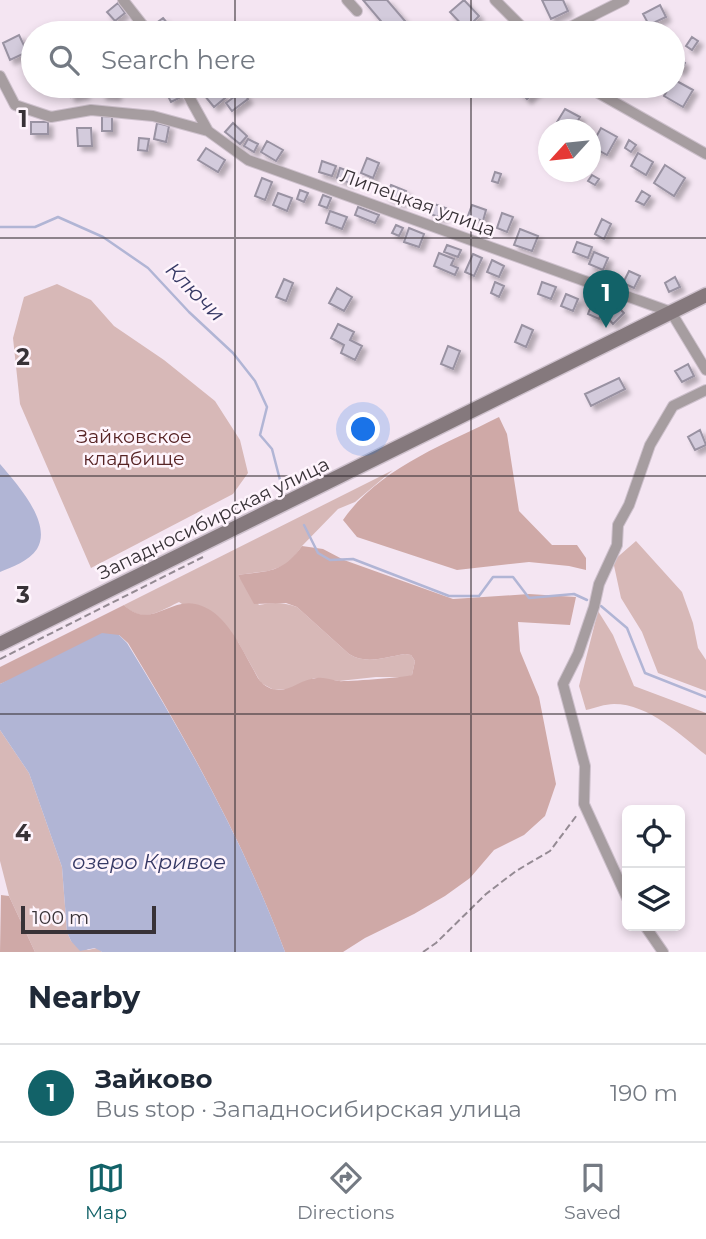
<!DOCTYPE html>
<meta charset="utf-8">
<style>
body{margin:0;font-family:Montserrat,sans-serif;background:#f6f6f7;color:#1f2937}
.controls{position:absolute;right:21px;bottom:21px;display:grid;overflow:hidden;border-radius:10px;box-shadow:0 4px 10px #0003}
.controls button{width:63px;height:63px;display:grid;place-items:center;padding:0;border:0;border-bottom:2px solid #e0e1e3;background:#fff;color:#1f2937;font:35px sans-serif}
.compass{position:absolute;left:538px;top:119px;width:63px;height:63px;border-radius:50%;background:#fff;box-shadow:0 4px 10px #0003;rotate:243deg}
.scale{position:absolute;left:21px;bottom:18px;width:135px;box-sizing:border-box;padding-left:7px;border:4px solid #383237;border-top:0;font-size:19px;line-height:24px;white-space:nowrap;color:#383237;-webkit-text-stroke:5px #fef4fc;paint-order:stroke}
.you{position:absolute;left:364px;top:430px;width:24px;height:24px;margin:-18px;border:5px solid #fff;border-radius:50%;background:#1a73e8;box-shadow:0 0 0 10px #1a73e833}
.badge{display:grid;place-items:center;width:46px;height:46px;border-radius:50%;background:#126268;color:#fff;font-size:23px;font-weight:700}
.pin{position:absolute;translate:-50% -58px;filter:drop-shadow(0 2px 4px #0008)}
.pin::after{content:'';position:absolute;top:37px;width:24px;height:21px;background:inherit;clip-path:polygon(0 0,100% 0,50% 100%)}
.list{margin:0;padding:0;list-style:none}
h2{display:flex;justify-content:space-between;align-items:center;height:91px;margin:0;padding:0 28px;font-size:30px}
h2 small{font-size:23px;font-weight:400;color:#747a83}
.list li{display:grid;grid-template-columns:46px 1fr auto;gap:21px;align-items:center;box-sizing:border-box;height:98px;padding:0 28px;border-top:2px solid #e0e1e3}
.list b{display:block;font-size:26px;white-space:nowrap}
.list p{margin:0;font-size:23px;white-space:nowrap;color:#747a83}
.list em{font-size:23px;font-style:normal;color:#747a83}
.icon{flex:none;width:38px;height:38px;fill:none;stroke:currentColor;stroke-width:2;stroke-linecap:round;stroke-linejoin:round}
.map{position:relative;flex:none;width:706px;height:952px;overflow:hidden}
.search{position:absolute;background:#fff;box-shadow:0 4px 10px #0003;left:21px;right:21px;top:21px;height:77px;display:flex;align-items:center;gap:18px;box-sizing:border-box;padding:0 24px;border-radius:38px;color:#747a83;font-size:26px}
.sheet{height:189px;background:#fff}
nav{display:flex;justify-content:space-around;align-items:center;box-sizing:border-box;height:98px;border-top:2px solid #e0e1e3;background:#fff;font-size:19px;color:#747a83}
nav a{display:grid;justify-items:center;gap:4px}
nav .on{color:#126268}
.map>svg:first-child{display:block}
.green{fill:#d7b8b7}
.forest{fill:#cfa9a7}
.water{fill:#b1b5d5}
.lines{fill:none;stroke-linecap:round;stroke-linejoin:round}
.stream{stroke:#b1b5d5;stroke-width:2.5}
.building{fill:#d3cbdc;stroke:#9992a2;stroke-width:2;filter:url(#shadow)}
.minor-casing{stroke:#cec1cd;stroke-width:12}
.secondary-casing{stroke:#cec1cd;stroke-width:17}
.path{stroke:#948a93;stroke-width:2;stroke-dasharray:7 3.5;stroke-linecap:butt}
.minor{stroke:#a69da0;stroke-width:10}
.secondary{stroke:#85797d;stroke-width:14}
.grid{fill:none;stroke:#383237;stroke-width:2;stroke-opacity:0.55}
.labels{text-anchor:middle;stroke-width:5;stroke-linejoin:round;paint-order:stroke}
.street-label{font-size:19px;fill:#383237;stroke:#fef4fc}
.park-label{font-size:19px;fill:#572425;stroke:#fef4fc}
.water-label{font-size:21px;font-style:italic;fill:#363965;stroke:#fef4fc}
.grid-label{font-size:23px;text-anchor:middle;font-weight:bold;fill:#383237;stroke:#fef4fc;stroke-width:5;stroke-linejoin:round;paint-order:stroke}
</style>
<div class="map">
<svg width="706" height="952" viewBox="0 0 706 952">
<defs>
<filter id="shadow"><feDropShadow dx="4.5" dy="4.5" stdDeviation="2" flood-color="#0004"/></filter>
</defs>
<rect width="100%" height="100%" fill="#f4e5f2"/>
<path class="green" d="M57 284 91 300 114 326 164 360 215 401 240 440 248 473 233 494 91 568 20 404 13 338 24 297Z
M393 470 355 502 338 509 302 546 291 561 283 566 268 571 238 575 259 605C273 602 283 602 297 607L349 654C367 665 385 657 405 654L411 655 415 661 412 675 408 677H376L339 681 314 678 290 689 274 690 261 683 238 642 179 602C158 612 143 624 124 605Z
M636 541 682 592 693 623 698 648 706 660V691L658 673 642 632 621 598 613 561Z
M598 611 613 635 634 686 706 713V755C680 735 649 704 614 704 605 704 595 708 586 710L579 686Z
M0 730 29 773 62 867 67 932 71 941 88 950 97 948 102 952H35L9 896 0 861Z"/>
<path class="forest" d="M499 417 507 434 519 511 552 545H577L586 558V570L569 566 529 562 457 570 357 537 343 520C379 468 444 445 499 417Z
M302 546 323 549 344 560 453 599 529 594 576 597 570 625 518 622 520 651 539 697 556 784 545 816 524 835 494 850 470 878 445 896 414 914 365 938 343 952H285C244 843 188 742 128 643L119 635 0 684V667L124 605C152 632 171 593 202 606 226 615 240 645 252 667 255 672 258 680 263 684 284 700 297 679 317 678 325 677 331 680 338 681 344 682 409 677 412 675L415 661 411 655 405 654C385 657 367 665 349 654L297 607 286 603 254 604 238 575C268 571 283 573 302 546Z
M1 895 9 896 35 952H0Z"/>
<path class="water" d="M0 464C16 483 53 523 37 549 29 561 12 567 0 572Z
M102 633 119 635 127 643C188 742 244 843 285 952H102L95 948 80 951 71 941 67 932 62 867 29 773 0 730V684Z"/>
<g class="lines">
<path class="stream" d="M0 227H35L58 217 103 237 148 268 189 312 233 353 255 381 267 407 260 435 272 449 280 480
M304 525 318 553 330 560 353 559 449 596H479L493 577H513L529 598 574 594 587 600
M601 606 627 628 645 673 706 697"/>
</g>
<path class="building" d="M363 0H387L405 21 391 33Z
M464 0 479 16 466 29 450 12Z
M542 0H563L568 11 551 19Z
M118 3 125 13 115 21 107 12Z
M660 5 666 17 649 25 643 14Z
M163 18 173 30 169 33H162L155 24Z
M617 26 630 33H619L614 30Z
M19 35 27 52 10 60 3 43Z
M692 37 698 41 692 50 686 46Z
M675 57 685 63 681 71 673 66Z
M673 79 693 90 683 107 664 96 670 86H673Z
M69 86H83L85 94 71 97Z
M103 86H117L116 96 102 95Z
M167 86H175L181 97 171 102 164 88Z
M216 86 225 98 214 107 204 95Z
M515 86H535L538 89 527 99Z
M242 91 248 99 232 111 226 103Z
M565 109 580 117 573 130 557 122Z
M102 116 112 117V131H102Z
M31 122H48V134H31Z
M157 123 169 126 166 142 154 139Z
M233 123 247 136 240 144 225 132Z
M77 128H91L92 146H78Z
M601 128 617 137 607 155 591 146Z
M139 138 149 139 147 151 138 150Z
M248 139 258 144 254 152 244 146Z
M629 140 636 145 631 152 625 148Z
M267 141 283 150 276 161 261 152Z
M206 148 225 160 218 172 198 160Z
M638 153 653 162 646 175 631 166Z
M367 158 379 163 373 178 361 173Z
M322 161 336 166 332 176 319 172Z
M665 165 685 178 674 196 654 183Z
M340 168 354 173 350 183 337 178Z
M495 172 501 174 498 183 492 181Z
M592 175 599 179 595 185 588 181Z
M262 178 272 182 265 200 255 196Z
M391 185 406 191 401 203 386 196Z
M300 190 308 193 304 202 297 199Z
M642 191 650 196 644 205 636 201Z
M278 193 292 198 287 211 273 205Z
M323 195 331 198 327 208 319 205Z
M434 204 446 208 442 218 430 214Z
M472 205 486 210 483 221 468 216Z
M358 207 379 215 375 223 355 215Z
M330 211 347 217 342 229 326 223Z
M502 213 513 217 507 232 497 228Z
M602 219 611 224 604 239 595 234Z
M396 225 403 228 399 236 392 233Z
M409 228 424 234 419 247 404 242Z
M520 229 538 236 532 251 514 245Z
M577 242 592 247 588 258 573 252Z
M447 245 461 250 458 257 444 252Z
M594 252 608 258 603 270 589 264Z
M439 253 454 259 451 265 458 268 455 275 434 266Z
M473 254 482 258 474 276 465 272Z
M492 260 504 266 499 277 487 272Z
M629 271 640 276 634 288 623 283Z
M675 277 680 287 669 292 665 283Z
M284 279 293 283 286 301 276 297Z
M495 282 504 286 499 297 491 293Z
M542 282 556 287 551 299 538 294Z
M337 288 352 297 344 311 329 303Z
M566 294 578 299 573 311 561 306Z
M593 301 605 306 599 319 588 314Z
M618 307 624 313 613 324 607 317Z
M338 324 354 332 350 340 362 346 355 360 341 353 344 345 331 338Z
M522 325 533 330 526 347 515 342Z
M448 346 460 351 453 369 441 364Z
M688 364 694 376 682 382 675 371Z
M619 378 625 389 591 406 585 394Z
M700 430 706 445 695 450 688 437Z"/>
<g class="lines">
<g class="minor-casing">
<path id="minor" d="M123 0 149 33
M347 0 357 11
M495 0 528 33
M558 33 624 0
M0 76 15 105 51 117 91 110 153 116 208 131
M183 86 208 131 248 160 671 312 706 370
M586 86 706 154
M627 898 584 804 585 766 563 684 578 654 594 607 599 584 617 545 618 525 629 505 650 445 673 406 706 390
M645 926 663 952"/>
</g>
<g class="secondary-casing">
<path id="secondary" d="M0 644 706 295"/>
</g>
<path class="path" d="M0 659 203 557
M423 952 436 943 486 894 516 871 550 851 577 815"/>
<use href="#minor" class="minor"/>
<use href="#secondary" class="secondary"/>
</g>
<path class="grid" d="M235 0V33M471 0V33M235 86V952M471 86V952M0 238H706M0 476H706M0 714H706"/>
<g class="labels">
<g class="street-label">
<text transform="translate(418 202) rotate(20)" y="7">Липецкая улица</text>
<text transform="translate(213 518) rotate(-26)" y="7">Западносибирская улица</text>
</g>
<g class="park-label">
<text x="134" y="443">Зайковское<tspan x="134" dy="22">кладбище</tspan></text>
</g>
<g class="water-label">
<text transform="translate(195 292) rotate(45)" y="7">Ключи</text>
<text x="149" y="869">озеро Кривое</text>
</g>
</g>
<g class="grid-label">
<text x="23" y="127">1</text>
<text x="23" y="365">2</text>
<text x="23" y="603">3</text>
<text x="23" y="841">4</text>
</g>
</svg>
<div class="controls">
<button><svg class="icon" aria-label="locate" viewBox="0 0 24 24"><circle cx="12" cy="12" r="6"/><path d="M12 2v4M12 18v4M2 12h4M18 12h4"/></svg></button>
<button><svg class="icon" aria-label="layers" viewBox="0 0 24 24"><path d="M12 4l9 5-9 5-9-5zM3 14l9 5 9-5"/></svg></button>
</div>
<svg class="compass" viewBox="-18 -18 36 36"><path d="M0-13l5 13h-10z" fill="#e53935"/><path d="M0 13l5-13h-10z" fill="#747a83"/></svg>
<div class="scale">100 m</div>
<div class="you"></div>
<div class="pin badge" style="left:606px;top:328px">1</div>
<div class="search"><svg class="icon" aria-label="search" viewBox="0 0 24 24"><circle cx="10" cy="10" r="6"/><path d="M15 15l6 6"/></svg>Search here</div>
</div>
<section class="sheet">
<h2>Nearby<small></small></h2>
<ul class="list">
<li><span class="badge">1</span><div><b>Зайково</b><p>Bus stop · Западносибирская улица</p></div><em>190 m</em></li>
</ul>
</section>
<nav>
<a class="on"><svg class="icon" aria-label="map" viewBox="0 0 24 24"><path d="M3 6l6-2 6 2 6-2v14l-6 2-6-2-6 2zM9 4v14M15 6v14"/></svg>Map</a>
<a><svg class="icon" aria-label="directions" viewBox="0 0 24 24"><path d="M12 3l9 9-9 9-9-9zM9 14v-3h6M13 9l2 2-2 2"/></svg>Directions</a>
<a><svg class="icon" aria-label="saved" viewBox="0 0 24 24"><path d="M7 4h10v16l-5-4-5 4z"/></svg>Saved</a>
</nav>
